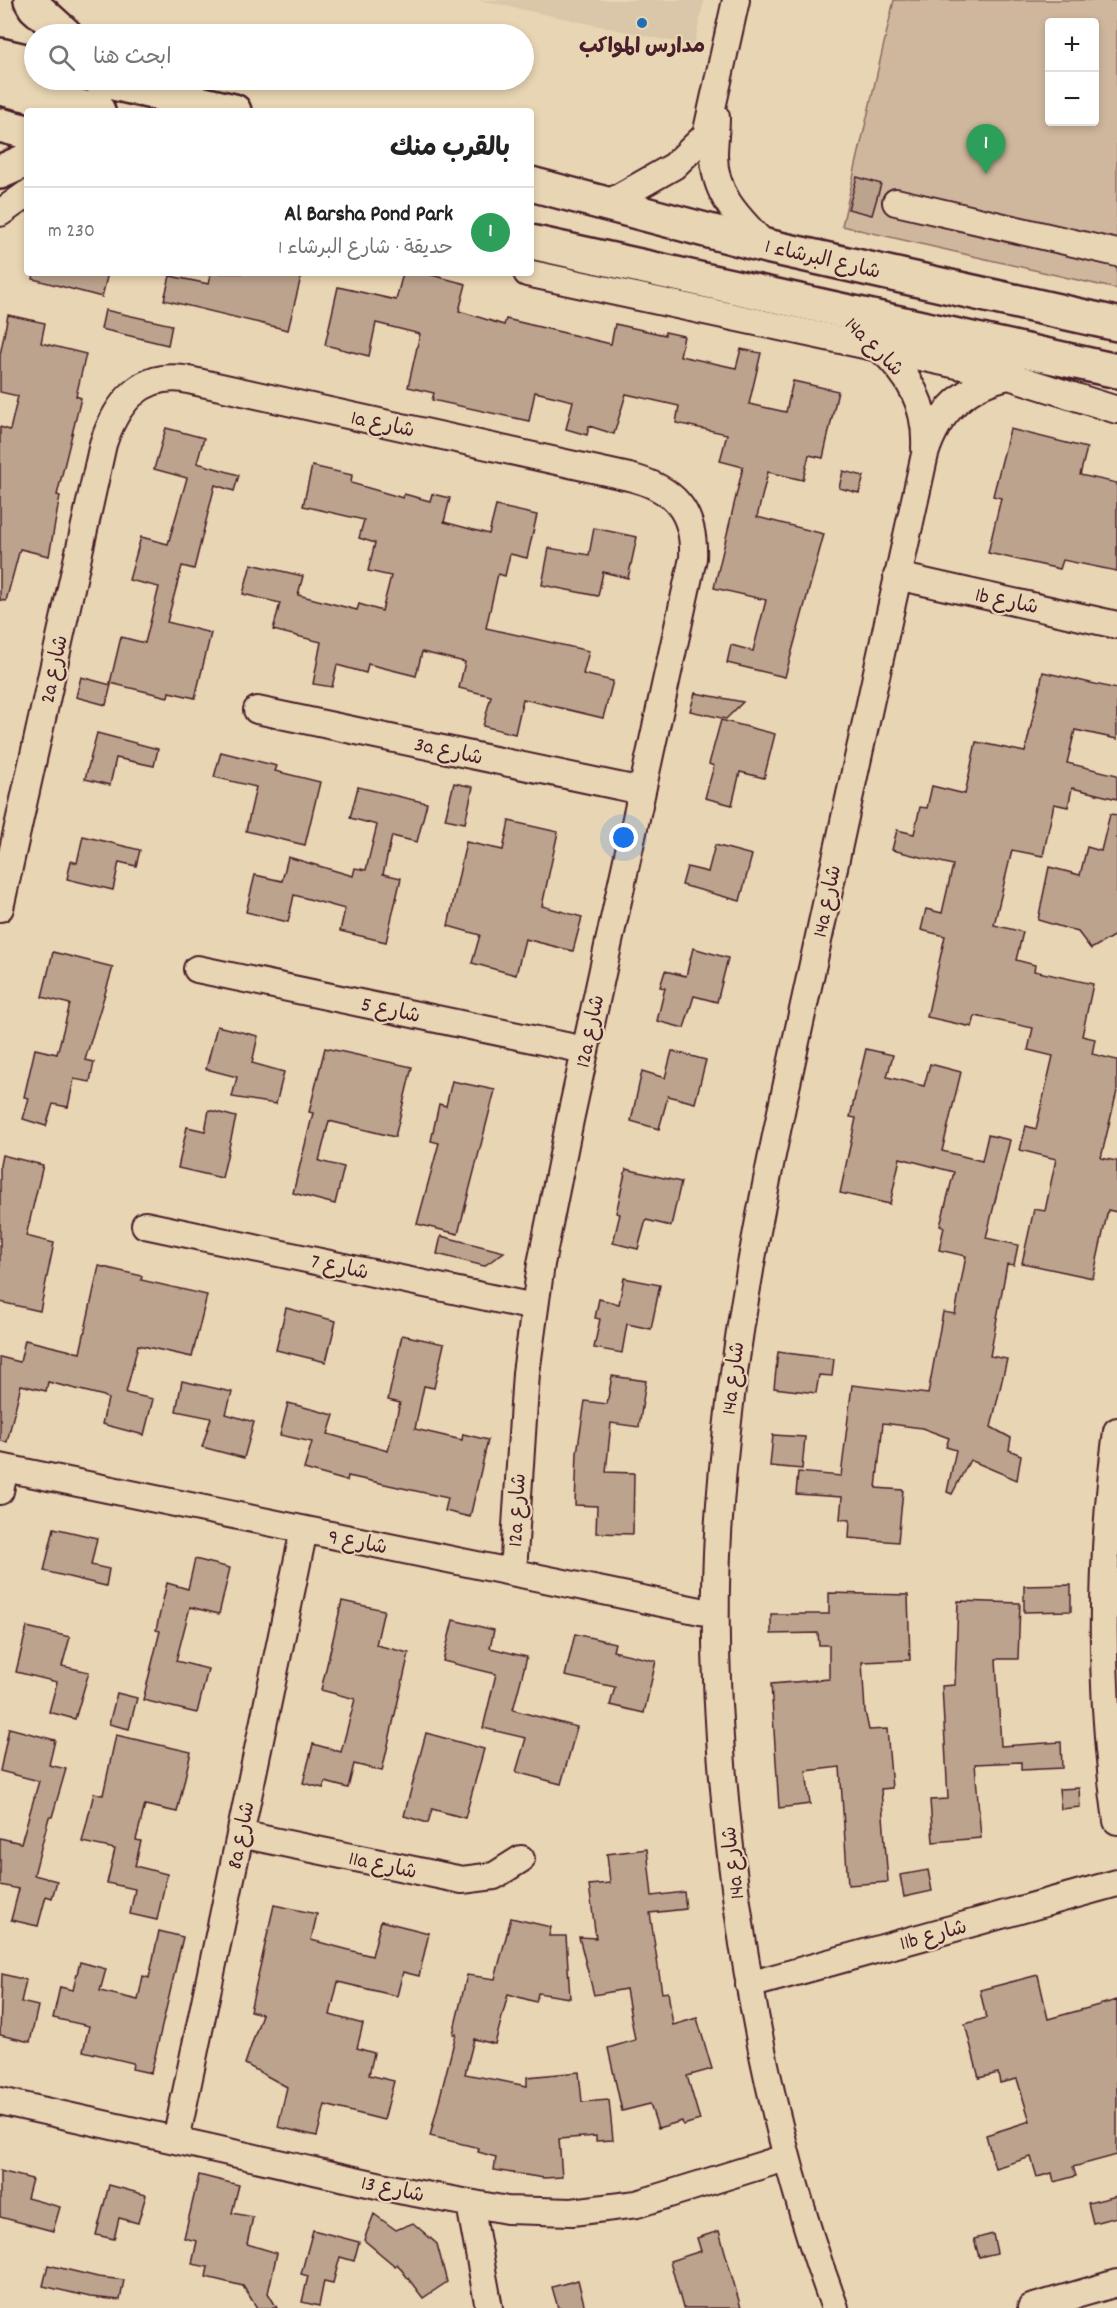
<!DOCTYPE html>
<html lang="ar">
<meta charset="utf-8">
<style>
body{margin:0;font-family:Dekko,"Playpen Sans Arabic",sans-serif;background:#f6f6f6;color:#222;direction:rtl}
.controls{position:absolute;right:18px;top:18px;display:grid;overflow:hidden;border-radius:6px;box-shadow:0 3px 9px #0003}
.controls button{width:54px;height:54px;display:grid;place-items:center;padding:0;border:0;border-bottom:2px solid #e0e0e0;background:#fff;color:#222;font:30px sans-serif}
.you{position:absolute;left:624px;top:838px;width:21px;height:21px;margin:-15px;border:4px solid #fff;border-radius:50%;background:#1a73e8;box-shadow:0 0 0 9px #1a73e833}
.badge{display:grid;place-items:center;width:39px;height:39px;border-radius:50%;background:#1a73e8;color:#fff;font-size:20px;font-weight:700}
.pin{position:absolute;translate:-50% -50px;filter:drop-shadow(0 2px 3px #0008)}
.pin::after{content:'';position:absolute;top:32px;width:21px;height:18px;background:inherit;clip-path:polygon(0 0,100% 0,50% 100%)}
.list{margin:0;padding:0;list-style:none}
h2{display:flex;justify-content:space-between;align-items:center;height:78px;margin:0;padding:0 24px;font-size:26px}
h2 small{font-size:20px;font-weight:400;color:#767676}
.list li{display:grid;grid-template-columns:39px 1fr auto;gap:18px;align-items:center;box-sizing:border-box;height:90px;padding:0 24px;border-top:2px solid #e0e0e0}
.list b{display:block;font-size:22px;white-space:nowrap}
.list p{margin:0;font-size:20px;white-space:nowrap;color:#767676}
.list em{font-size:20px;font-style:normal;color:#767676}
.icon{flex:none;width:33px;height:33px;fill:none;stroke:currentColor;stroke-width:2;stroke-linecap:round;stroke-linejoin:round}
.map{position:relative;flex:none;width:1117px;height:2308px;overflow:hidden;direction:ltr}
.search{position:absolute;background:#fff;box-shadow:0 3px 9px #0003;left:24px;top:24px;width:510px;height:66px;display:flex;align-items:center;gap:15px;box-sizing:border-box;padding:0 21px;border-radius:33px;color:#767676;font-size:22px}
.panel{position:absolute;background:#fff;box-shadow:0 3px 9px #0003;left:24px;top:108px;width:510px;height:168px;border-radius:6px;direction:rtl}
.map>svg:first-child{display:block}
.built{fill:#dac6a8}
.green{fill:#cfb79d;stroke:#8c6b64;stroke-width:1.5;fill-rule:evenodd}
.building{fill:#bba38d;stroke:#4a1f2b;stroke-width:1.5}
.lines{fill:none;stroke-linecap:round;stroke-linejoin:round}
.street-casing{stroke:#4a1f2b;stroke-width:30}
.secondary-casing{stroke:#4a1f2b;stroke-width:38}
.street{stroke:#e8d5b3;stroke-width:26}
.secondary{stroke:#e8d5b3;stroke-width:33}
.poi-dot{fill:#1f6fb2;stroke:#e8d5b3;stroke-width:2}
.labels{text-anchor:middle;stroke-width:4.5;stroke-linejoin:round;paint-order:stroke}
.poi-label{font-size:21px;font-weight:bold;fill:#4a1f2b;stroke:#e8d5b3}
.street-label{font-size:21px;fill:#4a1f2b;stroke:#e8d5b3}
</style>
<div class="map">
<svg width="1117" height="2308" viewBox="0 0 1117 2308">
<rect width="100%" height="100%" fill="#e8d5b3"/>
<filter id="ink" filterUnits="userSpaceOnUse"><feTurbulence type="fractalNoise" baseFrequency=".0167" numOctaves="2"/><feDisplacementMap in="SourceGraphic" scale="12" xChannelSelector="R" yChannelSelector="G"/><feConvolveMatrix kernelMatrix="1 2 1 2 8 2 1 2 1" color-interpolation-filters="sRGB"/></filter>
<g filter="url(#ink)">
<path class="built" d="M478 0H704L694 46Z"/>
<path class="green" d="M894 0H1117V289L842 226ZM1050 22H1094V122H1050Z"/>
<path class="building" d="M857 177 881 184 872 215 848 209Z
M34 273H108L102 297 33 279Z
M211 273H302L288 330 164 300 170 276 209 284Z
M403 273H424L466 284 459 311 504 325 506 319 611 344 615 324 665 335V332L684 336 680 356 736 368 741 349 761 353 749 404 786 412 793 381 838 391 823 458 809 455 803 480 768 472 757 517 824 534 785 677 727 663 731 645 753 651 766 600 714 588 743 467 720 461 727 434 676 423 679 406 626 394 614 434 589 426 587 435 566 429 573 401 535 392 529 421 432 400 434 393 408 387 420 334 376 323 369 356 325 345 338 287 396 300Z
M105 310 172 325 168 345 101 329Z
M8 315 45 323 41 343 86 354 76 396 81 398 57 495 60 496 49 556 20 549 6 601 0 600V427L10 430 18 396 0 392V355Z
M166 428 204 438 197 463 239 475 234 491 215 485 194 569 182 566 167 622 211 633 195 698 169 692 168 697 110 683 121 637 145 643 159 587 129 580 141 537 168 544 187 478 154 469Z
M1010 429 1087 448 1080 475 1117 483V571L1063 560 1060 569 988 553 1001 498 993 496Z
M312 466 352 475 351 483 403 498 404 494 430 501 432 494 450 498 444 522 489 534 496 506 537 515 527 558 510 554 505 576 498 574 486 628 589 651 583 674 613 681 603 718 523 699 515 734 483 726 491 696 459 688 465 662 422 652 416 676 368 664 366 673 337 665 332 687 313 684 321 642 273 630 280 603 243 594 251 564 303 576 298 595 357 610 359 604 382 611 391 576 368 571 375 543 359 538 364 520 303 506Z
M843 471 864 476 859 493 839 488Z
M594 528 637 537 628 578 603 572 598 596 542 585 549 548 589 555Z
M1043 672 1117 689V739L1075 730 1067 763 1117 775V799L1072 788 1068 807 1054 804 1043 856 1012 850 994 925 1023 932 1016 960 1035 965 1034 971 1093 984 1082 1036 1095 1039 1092 1054 1117 1060V1091L1101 1158 1117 1161V1212L1108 1210 1093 1278 1022 1263 1034 1209 1045 1211 1056 1159 1020 1150 1026 1126 1036 1129 1053 1056 1028 1050 1033 1028 975 1016 972 1027 927 1017 945 936 921 930 926 909 942 913 953 865 892 850 897 830 914 834 920 807 927 808 932 786 965 794 976 742 1025 752Z
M81 677 111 685 106 705 76 697Z
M695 693 743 702 726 719 690 711Z
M721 720 775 734 764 778 740 772 732 805 705 798 714 766 709 764Z
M97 733 158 749 154 766 116 758 110 785 85 779Z
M221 752 277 766 275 771 320 782 305 845 246 831 256 787 214 777Z
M454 783 473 787 465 823 445 819Z
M358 787 427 803 417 842 392 836 383 874 401 878 386 942 340 931 345 909 294 895 288 922 246 912 255 875 282 881 288 857 353 876 355 868 366 870 377 825 350 818Z
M1110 814 1117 815V934L1091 949 1078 932 1038 920 1049 867 1080 875 1087 847 1101 851Z
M509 821 558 832 542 906 582 917 573 951 525 939 516 975 472 963 480 935 448 926 466 842 503 850Z
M83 836 140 850 136 866 119 862 113 890 67 879 71 861 77 863Z
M715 845 752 855 740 901 682 885 687 867 708 872Z
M693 948 728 958 717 1002 694 996 684 1028 657 1021 665 988 660 987 665 971 686 976Z
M53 952 113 967 85 1060 94 1062 90 1082 74 1079 68 1107 53 1104 46 1126 23 1119 29 1098 24 1097 35 1049 57 1054 70 1004 42 997Z
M217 1026 258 1036 252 1063 284 1072 276 1104 232 1097 237 1077 206 1069Z
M325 1048 412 1067 395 1137 329 1121 319 1161 344 1167 335 1204 293 1193 313 1113 309 1112Z
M866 1049 893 1055 887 1077 924 1086 930 1064 961 1072 942 1151 982 1161 988 1135 1010 1140 986 1238 1018 1245 1014 1265 1007 1264 990 1356 1007 1359 991 1427 1011 1438 1009 1450 1021 1455 1017 1480 970 1460 952 1494 947 1492 956 1450 946 1447 949 1438 922 1428 883 1423 876 1488 903 1490 898 1542 849 1538 850 1520 840 1519 842 1497 796 1494 798 1472 841 1476 852 1385 928 1394 943 1312 955 1314 966 1256 939 1250 944 1227 940 1226 954 1172 900 1158 890 1204 840 1193 856 1118 850 1117Z
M672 1051 706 1060 695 1103 668 1096 659 1129 631 1121 642 1071 665 1078Z
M452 1081 495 1090 458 1234 417 1224 439 1143 431 1141 439 1104 446 1106Z
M209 1110 236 1117 222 1178 178 1168 187 1127 205 1131Z
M2 1155 43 1165 26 1236 54 1243 40 1311 0 1302V1165Z
M626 1169 681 1182 671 1226 646 1220 638 1249 613 1243 620 1214 616 1213Z
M441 1236 504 1252 484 1266 437 1254Z
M99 1266 142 1276 141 1280 207 1295 192 1357 138 1345 126 1393 153 1399 144 1435 102 1424 108 1399 104 1396 48 1382 46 1391 21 1385 7 1442 0 1441V1357L20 1362 25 1340 80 1353Z
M624 1278 660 1285 651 1329 627 1324 622 1353 594 1348 600 1319 595 1318 599 1299 619 1304Z
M286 1308 336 1321 326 1362 276 1350Z
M402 1335 444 1344 434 1388 424 1386 415 1429 462 1440 463 1434 488 1440 470 1517 445 1511 448 1498 348 1476 347 1481 304 1469 312 1442 280 1435 288 1403 334 1415 328 1434 388 1451 400 1403 388 1400Z
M778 1352 834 1359 832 1376 819 1375 816 1393 774 1388Z
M612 1376 646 1381 639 1427 611 1423 606 1472 634 1473 633 1534 596 1533 597 1506 575 1505 577 1453 585 1401 607 1404Z
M182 1381 232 1392 226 1414 254 1422 244 1458 202 1447 211 1418 176 1411Z
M773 1435 805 1437 802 1469 770 1466Z
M54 1528 97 1538 91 1565 109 1569 106 1586 44 1571Z
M195 1559 230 1568 219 1614 190 1607 176 1661 208 1669 197 1713 143 1700 160 1631 156 1630 167 1583 188 1589Z
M1071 1585V1611L1024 1612V1586Z
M829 1593 908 1595 910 1660 862 1662 865 1711 869 1730 887 1729 892 1788 881 1789 888 1882 848 1885 840 1767 806 1771 810 1804 779 1808 771 1684 829 1679V1645H819L818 1633 771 1634V1614H829Z
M342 1601 384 1610 376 1645 409 1653 382 1771 354 1764 348 1788 325 1782 323 1788 303 1783 313 1744 341 1752 355 1699 321 1690Z
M958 1601 1020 1603 1018 1659H996L1001 1746 1061 1742 1062 1768 1021 1770V1762L975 1764 981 1838 933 1842 930 1800 948 1799 942 1686 955 1685Z
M453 1620 494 1630 490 1648 527 1657 513 1710 577 1727 561 1784 516 1772 526 1738 483 1728 496 1674 443 1661Z
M27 1627 70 1637 62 1666 89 1672 75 1719 49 1712 57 1682 16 1672Z
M575 1634 615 1643 613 1651 656 1661 644 1713 610 1705 615 1687 565 1676Z
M117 1693 137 1698 129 1729 109 1724Z
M9 1728 55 1740 49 1765 66 1769 52 1817H49L34 1875 57 1881 52 1898 46 1896 38 1926 11 1920 19 1889 0 1885V1838L21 1843 39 1781 0 1771Z
M426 1733 484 1749 465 1818 432 1809 428 1823 404 1816Z
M116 1735 191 1752 177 1812 145 1805 136 1840 141 1841 135 1866 167 1874 157 1920 130 1914 135 1889 107 1883 115 1849 82 1842 94 1793 103 1795Z
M1079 1788 1080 1807 1061 1809 1059 1789Z
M647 1849 652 1896 684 1892 686 1909 650 1913 662 1993 668 1992 673 2025 697 2018 712 2069 687 2076 700 2120 683 2125 682 2121 658 2128 650 2104 622 2111 608 2048 635 2040 626 1989 594 1995 579 1937 596 1938 589 1885 610 1883 607 1854Z
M928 1870 932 1891 904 1897 900 1875Z
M274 1905 317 1914 311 1940 372 1956 381 1921 429 1933 419 1976 403 1972 397 1996 338 1982 330 2015 363 2024 357 2048 374 2053 369 2075 394 2081 384 2120 325 2105 317 2136 278 2127 287 2087 245 2064 262 2014 250 2011Z
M511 1918 551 1927 549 1936H566L570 1998 538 1993 536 2002 508 1994 495 2044 474 2039 465 2074 527 2086V2077L579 2072 582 2102 609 2100 613 2140 596 2141V2136L559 2139 562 2177 544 2178 494 2170 496 2157 478 2152 479 2148 430 2136 456 2034H453L467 1975 495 1979Z
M159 1931 183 1937 151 2073 132 2069 133 2063 83 2051 89 2026 53 2018 60 1987 73 1990 80 1962 106 1969 100 1991 138 2000 143 1976 149 1978Z
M2 1974 26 1980 21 2002 38 2006 30 2042 0 2035Z
M1038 1975 1048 2019 1117 2000V2155L1073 2167 1076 2176 1054 2182 1052 2173 1037 2177 1031 2157 995 2168 986 2135 1030 2121 1017 2079 1000 2083 998 2073 979 2078 965 2024 986 2018 980 1990Z
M0 2171 32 2179 27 2198 60 2207 53 2231 0 2217Z
M199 2175 239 2185 232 2213 253 2217 247 2244 277 2253 268 2293 277 2308H257L243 2286 206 2277 208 2267 192 2264 197 2241 184 2238Z
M109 2185 146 2195 138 2223 119 2218 114 2239 96 2235Z
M1117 2196V2217L1093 2223 1088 2203Z
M374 2214 396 2230 413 2223 437 2244 447 2282 423 2298 397 2264 395 2266 364 2240Z
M313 2230 359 2242 354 2261 340 2257 333 2283 324 2281 319 2306 302 2302 308 2276 301 2274Z
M719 2231 741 2308H683L670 2261 701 2251 697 2238Z
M993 2234 997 2253 979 2257 974 2239Z
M48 2265 98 2277 124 2280 120 2300 90 2297 43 2286Z
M578 2280 585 2308H558L552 2287Z"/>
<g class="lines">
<g class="street-casing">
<path id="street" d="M716 117C716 130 714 142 714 155 714 196 740 219 766 246
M896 202 1117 253
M607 204 674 166 706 135 736 0
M0 213 27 194
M527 273 1009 376 1117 410
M878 347C909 374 927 405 925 448
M897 576 1117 625
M257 710 642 791
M0 908 103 444C116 405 139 373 184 379L629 477C674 488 695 511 693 558L570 1120 541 1264 526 1373 513 1572
M197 969 585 1050
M145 1225 534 1307
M1117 1431C1100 1560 1099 1692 1117 1821
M0 1467 715 1614
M0 1491 5 1468
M240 1834 462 1880 494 1876 521 1859
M749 1985 1117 1883
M0 2101 404 2191 507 2210 572 2212 637 2204 785 2158
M176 2140 304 1530
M470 2204 489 2308
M835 2308C779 2159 748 2004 730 1847 718 1743 712 1638 718 1534 729 1343 770 1159 811 973 849 800 886 627 925 454 938 412 965 385 1009 376
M1031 2308 1117 2283"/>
</g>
<g class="secondary-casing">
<path id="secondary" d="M31 0 35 7 65 34
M0 55 34 63
M100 80 234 111
M0 88 98 111
M0 125 27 132
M0 172 27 160
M531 184 766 246 1117 324
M531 242 1117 371"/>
</g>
<use href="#street" class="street"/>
<use href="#secondary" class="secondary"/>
</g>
</g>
<circle class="poi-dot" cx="642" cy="23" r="6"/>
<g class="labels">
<g class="poi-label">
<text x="642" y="52">مدارس المواكب</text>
</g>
<g class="street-label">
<text transform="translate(823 258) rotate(13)" y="7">شارع البرشاء 1</text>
<text transform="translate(875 346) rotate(45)" y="7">14a شارع</text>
<text transform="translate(383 423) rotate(12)" y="7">1a شارع</text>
<text transform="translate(1007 600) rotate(12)" y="7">1b شارع</text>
<text transform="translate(53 669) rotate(-78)" y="7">2a شارع</text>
<text transform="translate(449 750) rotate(12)" y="7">3a شارع</text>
<text transform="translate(826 901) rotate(-78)" y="7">14a شارع</text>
<text transform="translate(391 1009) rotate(12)" y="7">شارع 5</text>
<text transform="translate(589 1031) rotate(-78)" y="7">12a شارع</text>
<text transform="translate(340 1266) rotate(12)" y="7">شارع 7</text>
<text transform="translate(732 1378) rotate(-83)" y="7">14a شارع</text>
<text transform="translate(516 1510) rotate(-87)" y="7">12a شارع</text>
<text transform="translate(358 1541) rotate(11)" y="7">شارع 9</text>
<text transform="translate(240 1835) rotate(-78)" y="7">8a شارع</text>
<text transform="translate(732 1863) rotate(-97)" y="7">14a شارع</text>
<text transform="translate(383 1864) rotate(12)" y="7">11a شارع</text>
<text transform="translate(933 1934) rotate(-15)" y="7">11b شارع</text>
<text transform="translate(393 2188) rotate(12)" y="7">شارع 13</text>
</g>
</g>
</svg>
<div class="controls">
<button>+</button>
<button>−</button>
</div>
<div class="you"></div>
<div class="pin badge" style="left:986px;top:174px;background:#2e9e5b">1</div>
<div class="search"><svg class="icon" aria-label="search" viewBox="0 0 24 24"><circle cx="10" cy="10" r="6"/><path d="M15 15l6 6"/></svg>ابحث هنا</div>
<section class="panel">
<h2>بالقرب منك<small></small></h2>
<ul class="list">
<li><span class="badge" style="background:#2e9e5b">1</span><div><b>Al Barsha Pond Park</b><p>حديقة · شارع البرشاء 1</p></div><em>230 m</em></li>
</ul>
</section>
</div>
